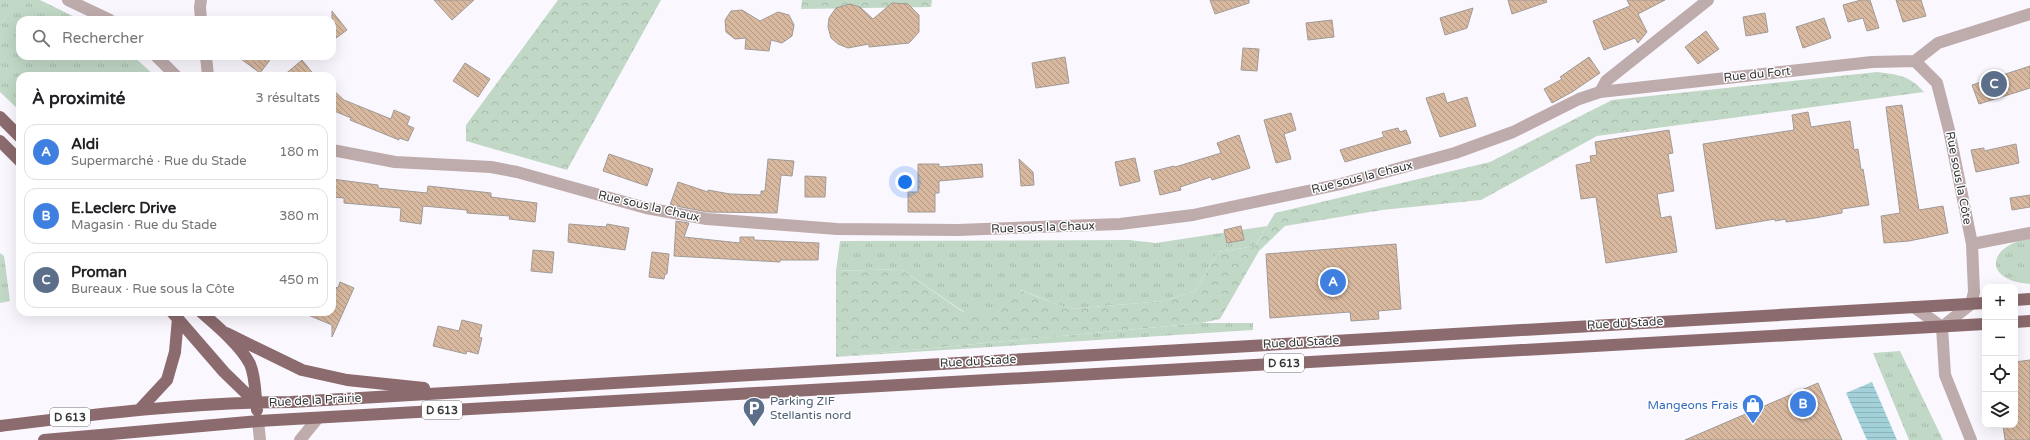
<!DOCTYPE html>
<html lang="fr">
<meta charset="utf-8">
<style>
body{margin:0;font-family:"Varela Round",sans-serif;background:#f6f6f6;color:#202124}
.controls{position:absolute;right:12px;bottom:12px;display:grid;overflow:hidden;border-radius:8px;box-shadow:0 4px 16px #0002}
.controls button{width:36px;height:36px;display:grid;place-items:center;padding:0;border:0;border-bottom:1px solid #e0e0e0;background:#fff;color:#202124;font:20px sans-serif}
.you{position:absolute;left:905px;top:182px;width:14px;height:14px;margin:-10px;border:3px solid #fff;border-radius:50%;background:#1a73e8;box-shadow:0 0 0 6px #1a73e833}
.badge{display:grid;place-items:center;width:26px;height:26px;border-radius:50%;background:#0b8043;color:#fff;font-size:13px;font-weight:700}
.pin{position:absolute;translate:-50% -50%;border:2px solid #fff;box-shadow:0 1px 4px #0006}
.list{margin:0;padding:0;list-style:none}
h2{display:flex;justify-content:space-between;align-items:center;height:52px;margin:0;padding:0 16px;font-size:17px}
h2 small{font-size:13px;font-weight:400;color:#757577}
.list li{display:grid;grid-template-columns:26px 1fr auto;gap:12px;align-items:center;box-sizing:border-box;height:56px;margin:0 8px 8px;padding:0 8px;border:1px solid #e0e0e0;border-radius:12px}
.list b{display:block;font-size:15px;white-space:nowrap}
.list p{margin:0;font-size:13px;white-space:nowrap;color:#757577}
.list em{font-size:13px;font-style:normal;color:#757577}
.icon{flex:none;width:22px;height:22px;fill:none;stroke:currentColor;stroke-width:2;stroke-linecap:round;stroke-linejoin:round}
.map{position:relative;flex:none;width:2030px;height:440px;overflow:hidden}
.search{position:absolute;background:#fff;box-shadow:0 4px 16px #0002;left:16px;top:16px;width:320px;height:44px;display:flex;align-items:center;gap:10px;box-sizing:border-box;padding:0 14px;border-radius:12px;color:#757577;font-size:15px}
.panel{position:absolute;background:#fff;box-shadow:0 4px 16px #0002;left:16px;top:72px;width:320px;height:244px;border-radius:12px}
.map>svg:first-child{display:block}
.grass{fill:url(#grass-tufts)}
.forest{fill:url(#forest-crowns)}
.water{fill:url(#water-rules)}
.building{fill:url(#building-back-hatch);stroke:#a19a95}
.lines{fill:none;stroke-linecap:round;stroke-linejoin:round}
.minor{stroke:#beabac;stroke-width:12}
.major{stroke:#8b6b6d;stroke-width:12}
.labels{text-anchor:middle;stroke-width:3;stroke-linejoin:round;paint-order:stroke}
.shield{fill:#fff;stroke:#737274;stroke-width:1}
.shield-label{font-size:11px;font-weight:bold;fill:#373639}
.street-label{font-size:12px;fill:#373639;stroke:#fff}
.service-label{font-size:12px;fill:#4e5e75;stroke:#fff;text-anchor:start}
.shop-label{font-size:12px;fill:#366cbe;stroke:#fff;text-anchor:end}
</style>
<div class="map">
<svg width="2030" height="440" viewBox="0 0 2030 440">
<defs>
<pattern id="grass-tufts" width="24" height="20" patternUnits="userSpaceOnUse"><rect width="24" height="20" fill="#c1d8c6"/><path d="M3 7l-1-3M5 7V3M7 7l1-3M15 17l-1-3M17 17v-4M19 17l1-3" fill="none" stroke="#a6baab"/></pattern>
<pattern id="forest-crowns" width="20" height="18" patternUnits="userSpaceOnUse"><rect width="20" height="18" fill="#c1d8c6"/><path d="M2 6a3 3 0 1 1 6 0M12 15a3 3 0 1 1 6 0" fill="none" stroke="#a6baab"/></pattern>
<pattern id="water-rules" width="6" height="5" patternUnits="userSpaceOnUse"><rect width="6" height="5" fill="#a3d1d9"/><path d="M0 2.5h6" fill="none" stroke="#8db4bb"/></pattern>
<pattern id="building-back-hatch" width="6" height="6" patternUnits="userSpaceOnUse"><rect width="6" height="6" fill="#d8b9a0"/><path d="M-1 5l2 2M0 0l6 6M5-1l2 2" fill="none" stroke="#b09783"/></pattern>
</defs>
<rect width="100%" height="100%" fill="#fbf7ff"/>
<path class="grass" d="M0 0H40L81 20H20V56H133L155 76H20V111L0 92Z
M1267 226 1255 246 1218 252 1195 291 1164 301 1069 309 1021 290 997 312H964L901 269 836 271 840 241 1129 240 1156 243Z
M2030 238V284C1983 281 1986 246 2030 238Z
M0 253 4 256 10 301 0 303Z
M1201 323H1253V330L836 357Z
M1900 351 1943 440H1909L1873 353Z"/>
<path class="forest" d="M558 0H661L567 170 466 141V125Z
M802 0H932L931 7 801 9Z
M1877 72C1899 75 1909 75 1924 92L1597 136 1481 200 1382 210 1285 226 1259 251 1220 319 1201 323 836 357V271L901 269 963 312H997L1020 290 1069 309 1164 301 1195 291 1218 252 1255 246 1275 213 1490 162 1612 100Z"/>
<path class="water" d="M1872 382 1897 440H1867L1846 393Z"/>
<path class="building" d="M434 0H474L452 20Z
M1210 0H1249V3L1215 14Z
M1508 0H1546L1547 2 1512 14Z
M1627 0H1665L1638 14 1647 32 1638 43 1635 38 1604 50 1593 21 1630 6Z
M1861 0H1870L1879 28 1867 31 1863 18 1848 22 1843 5Z
M1896 0H1921L1926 16 1903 22Z
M892 3 908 4 919 15V32L909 43 869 47V44L848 48 838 44 831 38 828 27 829 18 836 8 850 4 860 7 873 19Z
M1473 8 1467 28 1445 35 1440 18Z
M742 10 760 21 778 12 789 15 794 25 792 36 782 43 771 40 769 51 745 49 746 38 735 39 726 32 725 20 731 11Z
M332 11 347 30 332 41Z
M1765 13 1768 32 1746 36 1743 17Z
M1824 18 1831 38 1803 48 1796 27Z
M1332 20 1334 37 1308 40 1306 23Z
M1706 31 1719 49 1698 64 1685 47Z
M1243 48 1259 49 1257 71 1241 70Z
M237 56H273L260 73Z
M1065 57 1069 83 1036 88 1032 63Z
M1589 57 1600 73 1572 92 1552 103 1544 89 1562 79 1560 77Z
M302 60 315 76H283Z
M465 63 490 79 478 97 453 81Z
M2030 66V88L1979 104 1972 85Z
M332 89 344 100 391 119 394 110 410 117 407 125 414 128 408 141 399 138V140L350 120 351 118 332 110Z
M1444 93 1447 103 1467 97 1476 126 1440 137 1426 98Z
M1902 105 1919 210 1943 206 1948 233 1909 241 1884 243 1881 216 1900 213 1886 107Z
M1808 112 1811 127 1850 121 1854 150 1858 149 1861 170 1863 169 1869 205 1842 209V213L1815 218 1786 222V219L1775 221V219L1716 229 1703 144 1794 130 1792 115Z
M1291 113 1296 130 1284 134 1291 159 1276 163 1264 120Z
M1398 128 1400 132 1406 130 1411 143 1345 162 1340 150 1384 137 1382 132Z
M1669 130 1673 153 1668 154 1674 191 1657 194 1661 218 1671 216 1677 252 1606 263 1596 197 1581 199 1576 165 1591 162 1590 156 1597 155 1595 142Z
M1239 135 1250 168 1212 180 1211 177 1180 187 1181 190 1160 195 1154 171 1174 166 1175 167 1221 153 1217 143Z
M2016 144 2019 163 1976 172 1971 150 1984 148V151Z
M609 154 653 169 647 186 603 171Z
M1135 158 1140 181 1120 186 1115 162Z
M768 159 794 161 792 176 781 175 777 213 708 212 670 205 678 182 708 192V190L730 194 761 195V191H765Z
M1019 159 1033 172 1034 185 1021 186Z
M918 164H939V167L982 164 983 177 939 181V193H935V212H908V192H918Z
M805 176 826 177 825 197H805Z
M332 179 378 185V188L427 193 428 186 491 193V197L537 203 535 222 509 219 510 216 467 213V210L423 206 421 224 400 221 401 208 344 203V198L332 197Z
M2030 195V207L2012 210 2010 198Z
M676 221 689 223 684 237 740 243V237H754V240L819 243 818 260H780V262L674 256Z
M569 224 606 227 607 224 629 228 625 250 568 242Z
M1241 226 1244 240 1227 243 1224 230Z
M1396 244 1401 309 1378 311 1379 319 1351 321 1350 312 1270 318 1266 254Z
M533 250 554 252 552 273 531 271Z
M652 252 669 254 667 274H665L664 279 649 277Z
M340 282 354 288 332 337V325L301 312H332V286L338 288Z
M462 320 482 325 479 337 482 338 478 354 467 351 466 354 433 346 438 326 459 331Z
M2030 360V440H2005L2003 425H2015V362Z
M1818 383 1842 440H1685Z"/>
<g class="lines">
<path class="minor" d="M68 0 110 20
M201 0 200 7 201 20
M156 56 176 76
M206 56 208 76
M1915 61 1937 83 1949 130 1972 244 1974 292 1971 304 1942 327
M1915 61 1938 43 2030 14
M1600 92 1606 81 1708 0
M332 150 395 162 491 167 517 172 646 208 707 219 837 229 958 230 1120 224 1193 215 1341 184 1455 153 1513 132 1579 99 1600 92 1872 62 1915 61
M1972 244 2030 233
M1914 307 1942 327
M1942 327 1945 375 1971 440
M258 421 260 440
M300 440 318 418"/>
<path class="major" d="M0 117 20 137
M0 141 20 161
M2015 300 2030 299
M172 312 224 372 256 403
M201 312C216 325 241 346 250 364 256 378 255 395 257 410
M2015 322 2030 321
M226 333 302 370 347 380 424 388
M140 409 167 380 175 352 178 318
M0 426C97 414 193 402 291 402L1985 303
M44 440 258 421 1985 324"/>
</g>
<defs>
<g id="shop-pin" transform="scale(1.15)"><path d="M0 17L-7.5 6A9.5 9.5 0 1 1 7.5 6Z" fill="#3f7fe0" stroke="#fff"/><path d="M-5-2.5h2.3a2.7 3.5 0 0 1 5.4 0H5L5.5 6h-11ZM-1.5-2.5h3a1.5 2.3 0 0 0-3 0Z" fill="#fff"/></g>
<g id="parking-pin" transform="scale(1.15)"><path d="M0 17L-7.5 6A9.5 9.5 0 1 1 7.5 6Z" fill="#5c6f8a" stroke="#fff"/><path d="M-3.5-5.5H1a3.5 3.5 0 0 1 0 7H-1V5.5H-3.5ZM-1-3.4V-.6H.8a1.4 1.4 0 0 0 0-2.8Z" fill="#fff"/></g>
</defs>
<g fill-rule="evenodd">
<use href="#shop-pin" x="1753" y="405"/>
<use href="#parking-pin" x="754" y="408"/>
</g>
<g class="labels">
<g class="shield">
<rect x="1264" y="354" width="40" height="18" rx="3"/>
<rect x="422" y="401" width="40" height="18" rx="3"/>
<rect x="50" y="408" width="40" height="18" rx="3"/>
</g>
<g class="shield-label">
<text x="1284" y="367">D 613</text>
<text x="442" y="414">D 613</text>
<text x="70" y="421">D 613</text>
</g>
<g class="street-label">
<text transform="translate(1757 74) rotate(-6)" y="4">Rue du Fort</text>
<text transform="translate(1362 177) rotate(-14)" y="4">Rue sous la Chaux</text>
<text transform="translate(1959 178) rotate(79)" y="4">Rue sous la Côte</text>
<text transform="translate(649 206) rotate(13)" y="4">Rue sous la Chaux</text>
<text transform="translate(1043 227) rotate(-2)" y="4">Rue sous la Chaux</text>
<text transform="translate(1625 323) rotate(-3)" y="4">Rue du Stade</text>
<text transform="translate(1301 342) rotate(-3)" y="4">Rue du Stade</text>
<text transform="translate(978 361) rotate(-3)" y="4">Rue du Stade</text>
<text transform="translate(315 400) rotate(-3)" y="4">Rue de la Prairie</text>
</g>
<g class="service-label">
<text x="770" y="405">Parking ZIF<tspan x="770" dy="14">Stellantis nord</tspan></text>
</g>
<g class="shop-label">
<text x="1738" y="409">Mangeons Frais</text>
</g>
</g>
</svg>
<div class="controls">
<button>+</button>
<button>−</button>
<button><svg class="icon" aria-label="locate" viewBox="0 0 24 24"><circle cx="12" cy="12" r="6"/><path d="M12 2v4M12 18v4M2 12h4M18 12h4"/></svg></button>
<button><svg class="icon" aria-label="layers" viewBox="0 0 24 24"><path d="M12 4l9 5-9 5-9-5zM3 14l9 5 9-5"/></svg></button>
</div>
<div class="you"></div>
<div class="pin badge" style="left:1333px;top:282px;background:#3f7fe0">A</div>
<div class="pin badge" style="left:1803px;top:404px;background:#3f7fe0">B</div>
<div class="pin badge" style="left:1994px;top:84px;background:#5c6f8a">C</div>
<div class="search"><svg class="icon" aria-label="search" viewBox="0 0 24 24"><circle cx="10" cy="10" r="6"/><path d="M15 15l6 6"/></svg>Rechercher</div>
<section class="panel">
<h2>À proximité<small>3 résultats</small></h2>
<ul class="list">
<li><span class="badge" style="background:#3f7fe0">A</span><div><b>Aldi</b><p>Supermarché · Rue du Stade</p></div><em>180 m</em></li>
<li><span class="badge" style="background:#3f7fe0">B</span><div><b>E.Leclerc Drive</b><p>Magasin · Rue du Stade</p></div><em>380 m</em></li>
<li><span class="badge" style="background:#5c6f8a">C</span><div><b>Proman</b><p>Bureaux · Rue sous la Côte</p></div><em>450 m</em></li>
</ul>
</section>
</div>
